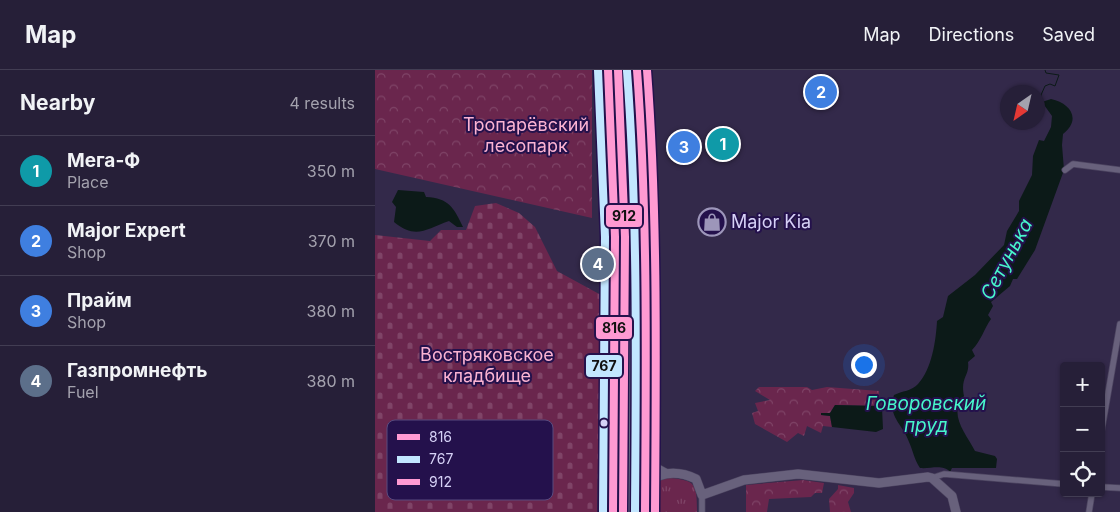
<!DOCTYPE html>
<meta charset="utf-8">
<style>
body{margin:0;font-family:Inter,sans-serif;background:#2e2740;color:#f1f3f6}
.controls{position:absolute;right:15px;bottom:15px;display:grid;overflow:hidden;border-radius:5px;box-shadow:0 1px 4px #0004}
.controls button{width:45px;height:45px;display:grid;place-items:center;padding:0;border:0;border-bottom:1px solid #423d53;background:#261f38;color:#f1f3f6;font:25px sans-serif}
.compass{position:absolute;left:625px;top:15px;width:45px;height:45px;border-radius:50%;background:#261f38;box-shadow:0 1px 4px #0004;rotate:214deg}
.you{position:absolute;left:488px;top:294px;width:18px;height:18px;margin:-12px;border:4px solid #fff;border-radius:50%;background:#1a73e8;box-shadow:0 0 0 8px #1a73e833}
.badge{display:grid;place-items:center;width:32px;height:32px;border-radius:50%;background:#9d96ba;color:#fff;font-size:16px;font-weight:700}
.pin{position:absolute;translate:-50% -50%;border:2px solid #fff;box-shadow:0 1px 5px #0006}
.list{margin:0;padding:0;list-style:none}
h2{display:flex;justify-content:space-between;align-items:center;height:65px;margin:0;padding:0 20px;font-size:21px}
h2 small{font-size:16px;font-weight:400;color:#a4a2ae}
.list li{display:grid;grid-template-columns:32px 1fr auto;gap:15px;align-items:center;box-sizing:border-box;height:70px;padding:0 20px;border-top:1px solid #423d53}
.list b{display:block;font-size:19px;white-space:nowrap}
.list p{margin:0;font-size:16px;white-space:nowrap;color:#a4a2ae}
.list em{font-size:16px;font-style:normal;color:#a4a2ae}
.icon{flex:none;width:28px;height:28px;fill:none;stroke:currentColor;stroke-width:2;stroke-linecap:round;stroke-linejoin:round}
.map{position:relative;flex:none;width:745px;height:442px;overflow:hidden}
header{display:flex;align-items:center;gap:30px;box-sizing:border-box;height:70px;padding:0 25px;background:#261f38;border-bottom:1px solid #423d53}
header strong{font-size:24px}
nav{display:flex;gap:28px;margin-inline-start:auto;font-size:18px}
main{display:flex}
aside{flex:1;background:#261f38}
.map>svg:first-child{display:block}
.grass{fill:url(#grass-tufts)}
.forest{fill:url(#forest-crowns)}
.cemetery{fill:url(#cemetery-stones)}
.water{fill:#0c1a18}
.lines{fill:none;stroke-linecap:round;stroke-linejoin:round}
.stream{stroke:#0c1a18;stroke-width:1}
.street-casing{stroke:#4d4561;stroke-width:7}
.secondary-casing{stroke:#4d4561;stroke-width:10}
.primary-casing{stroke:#4d4561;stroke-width:11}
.highway-casing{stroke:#4d4561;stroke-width:12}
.street{stroke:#68617c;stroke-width:5.5}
.secondary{stroke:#68617c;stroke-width:9}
.primary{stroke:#686981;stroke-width:10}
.highway{stroke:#666b83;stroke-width:11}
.bus-1-casing{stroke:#24114c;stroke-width:11}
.bus-2-casing{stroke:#24114c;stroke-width:11}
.bus-3-casing{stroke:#24114c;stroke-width:11}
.bus-1{stroke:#ff9ad2;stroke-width:8}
.bus-2{stroke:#c2e6ff;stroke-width:8}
.bus-3{stroke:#ff9ad2;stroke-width:8}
.bus-dot{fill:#d6d1f6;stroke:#24114c;stroke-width:2}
.labels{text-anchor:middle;stroke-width:4;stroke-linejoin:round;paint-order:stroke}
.park-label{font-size:18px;fill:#fbb3d2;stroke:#24114c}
.poi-label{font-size:18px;fill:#d6d1f6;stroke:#24114c;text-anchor:start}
.water-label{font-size:19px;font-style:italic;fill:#47f6cb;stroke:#24114c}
.key{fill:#24114c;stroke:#594b7f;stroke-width:1}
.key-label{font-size:14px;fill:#d6d1f6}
.line-badge{stroke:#24114c;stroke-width:2}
.pale-badge-label{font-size:14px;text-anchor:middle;font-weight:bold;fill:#111}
</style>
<header>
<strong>Map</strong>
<nav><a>Map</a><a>Directions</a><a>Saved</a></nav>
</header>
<main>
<aside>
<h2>Nearby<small>4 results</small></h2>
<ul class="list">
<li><span class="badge" style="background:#0f9aa8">1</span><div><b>Мега-Ф</b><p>Place</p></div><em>350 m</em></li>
<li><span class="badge" style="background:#3f7fe0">2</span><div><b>Major Expert</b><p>Shop</p></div><em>370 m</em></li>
<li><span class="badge" style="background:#3f7fe0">3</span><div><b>Прайм</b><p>Shop</p></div><em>380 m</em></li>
<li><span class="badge" style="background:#5c6f8a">4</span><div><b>Газпромнефть</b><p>Fuel</p></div><em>380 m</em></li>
</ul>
</aside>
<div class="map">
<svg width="745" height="442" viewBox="0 0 745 442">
<defs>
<pattern id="grass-tufts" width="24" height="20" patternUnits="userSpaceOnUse" patternTransform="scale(1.25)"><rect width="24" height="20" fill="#6a264d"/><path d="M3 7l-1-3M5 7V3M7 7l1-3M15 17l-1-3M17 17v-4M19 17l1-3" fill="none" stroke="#7f4467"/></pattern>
<pattern id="forest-crowns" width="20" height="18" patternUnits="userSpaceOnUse" patternTransform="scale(1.25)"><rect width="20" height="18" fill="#6a264d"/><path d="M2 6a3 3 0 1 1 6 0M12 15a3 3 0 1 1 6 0" fill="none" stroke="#7f4467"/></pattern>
<pattern id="cemetery-stones" width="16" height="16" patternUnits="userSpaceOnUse" patternTransform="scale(1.25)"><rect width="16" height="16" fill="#6a264d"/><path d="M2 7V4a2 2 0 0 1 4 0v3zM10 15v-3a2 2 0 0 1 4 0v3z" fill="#7f4467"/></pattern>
</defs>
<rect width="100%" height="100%" fill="#33294a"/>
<path class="grass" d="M288 407C319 411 322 409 322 442H274L276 415Z"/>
<path class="forest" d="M0 0H217V148L0 99Z
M384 317H432L437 320 452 317 504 321 505 336 460 335 455 343H446V345L455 346 457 357 448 356 446 363 432 356 429 366 423 363 412 372 380 354 377 343 383 341 380 333 395 330 380 321Z
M428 410 449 413 447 423H440L436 427 394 429 392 442H371V415Z
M463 415 479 418V423L473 432 476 442H455L454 429 463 419Z"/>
<path class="cemetery" d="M121 133 144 143 160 157 182 201 226 225 222 442H0V165L55 171 66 160H91L100 136Z"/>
<path class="water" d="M676 29C695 33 707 49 688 64L687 75 689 100 660 180 642 209H638L635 216 616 232 618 236 613 245 616 249C609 259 606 271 597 280L600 286 593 292C595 306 585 307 589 326 573 344 590 362 600 381L620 386 622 389 621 398H577L575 402C568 394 556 399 545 398 539 389 538 381 534 372 528 354 512 347 519 325 527 321 537 321 543 314 557 299 561 270 562 251L568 247 573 226 600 205 629 175 632 161 644 141V131L657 105 658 86 664 70 669 71 676 57 677 46 667 32Z
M23 120 49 122 51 127C74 128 79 138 88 157H82L74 151C51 159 41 170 19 152L21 137 17 132Z
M460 335 505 336 507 338 508 359 501 362 457 357 455 346 446 345V343H455Z"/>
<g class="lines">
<path class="stream" d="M667 31 666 25 670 16 675 14 680 16 684 5 671 3 670 0"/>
<g class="street-casing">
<path id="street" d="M690 100 698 94 745 100
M726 364 745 254
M557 408 569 404 689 414
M726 417 745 418
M327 442V425
M714 442 717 423"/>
</g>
<g class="secondary-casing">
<path id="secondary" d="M270 383 279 397 290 403
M270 421C277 400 303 400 321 409L327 425 369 410 423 404 504 413 553 407 557 408 577 426 581 442"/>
</g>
<g class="primary-casing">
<path id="primary" d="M262 0 269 95 272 244 270 442"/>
</g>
<g class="highway-casing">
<path id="highway" d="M233 0 240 167 238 442
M253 0 259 167 257 442"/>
</g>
<use href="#street" class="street"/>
<use href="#secondary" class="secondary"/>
<use href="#primary" class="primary"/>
<use href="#highway" class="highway"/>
<g class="bus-1-casing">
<path id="bus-1" d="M233 0 240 167 238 442
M262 0C273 147 271 294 270 442"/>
</g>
<g class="bus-2-casing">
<path id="bus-2" d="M223 0 230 167 228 442
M252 1C263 148 261 294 260 442"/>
</g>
<g class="bus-3-casing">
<path id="bus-3" d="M243 0 250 167 248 442
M272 0C283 147 281 294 280 442"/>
</g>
<use href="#bus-1" class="bus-1"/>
<use href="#bus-2" class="bus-2"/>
<use href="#bus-3" class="bus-3"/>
</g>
<defs>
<g id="shop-ring" transform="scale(1.4375)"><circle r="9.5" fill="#24114c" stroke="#9d96ba" stroke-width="1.5"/><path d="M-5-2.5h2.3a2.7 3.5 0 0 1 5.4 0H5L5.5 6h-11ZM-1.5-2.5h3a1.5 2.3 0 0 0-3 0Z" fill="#9d96ba"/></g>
</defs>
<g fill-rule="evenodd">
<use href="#shop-ring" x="337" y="152"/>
</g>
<circle class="bus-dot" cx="229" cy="353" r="4.5"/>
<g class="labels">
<g class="park-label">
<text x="151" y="61">Тропарёвский<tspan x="151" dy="21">лесопарк</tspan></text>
<text x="112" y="291">Востряковское<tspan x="112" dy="21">кладбище</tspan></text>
</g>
<g class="poi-label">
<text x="356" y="158">Major Kia</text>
</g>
<g class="water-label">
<text transform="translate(631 189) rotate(-62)" y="7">Сетунька</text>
<text x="551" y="340">Говоровский<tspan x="551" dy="22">пруд</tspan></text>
</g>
</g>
<rect x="12" y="350" width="166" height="80" rx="8" class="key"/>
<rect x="22" y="364" width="23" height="6" fill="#ff9ad2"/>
<rect x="22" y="386" width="23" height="7" fill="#c2e6ff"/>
<rect x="22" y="409" width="23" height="6" fill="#ff9ad2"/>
<g class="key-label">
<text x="54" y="372">816</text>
<text x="54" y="394">767</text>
<text x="54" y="417">912</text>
</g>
<g class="line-badge">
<rect x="230" y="134" width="38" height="24" rx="5" fill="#ff9ad2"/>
<rect x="220" y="246" width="38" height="24" rx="5" fill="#ff9ad2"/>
<rect x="210" y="284" width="38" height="24" rx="5" fill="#c2e6ff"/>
</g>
<g class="pale-badge-label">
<text x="249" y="151">912</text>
<text x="239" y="263">816</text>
<text x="229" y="301">767</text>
</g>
</svg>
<div class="controls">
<button>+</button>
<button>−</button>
<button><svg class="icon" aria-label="locate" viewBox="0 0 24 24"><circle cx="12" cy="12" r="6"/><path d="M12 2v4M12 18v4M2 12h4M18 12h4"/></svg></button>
</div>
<svg class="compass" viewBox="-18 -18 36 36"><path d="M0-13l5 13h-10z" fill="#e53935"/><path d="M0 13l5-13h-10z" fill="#a4a2ae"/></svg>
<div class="you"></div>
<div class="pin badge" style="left:348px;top:74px;background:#0f9aa8">1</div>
<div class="pin badge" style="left:446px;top:22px;background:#3f7fe0">2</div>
<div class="pin badge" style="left:309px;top:77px;background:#3f7fe0">3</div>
<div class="pin badge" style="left:223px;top:194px;background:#5c6f8a">4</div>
</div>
</main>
